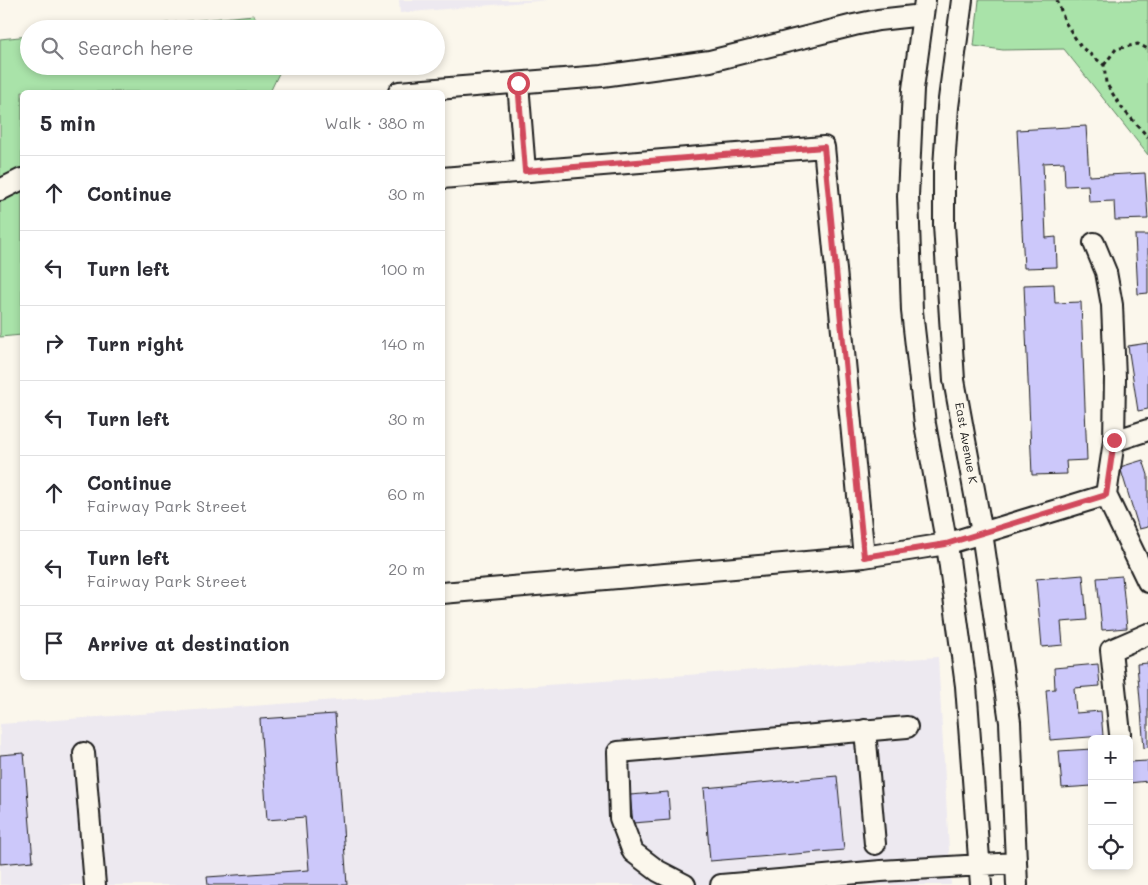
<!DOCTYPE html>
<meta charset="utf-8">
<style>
body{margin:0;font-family:Mali,sans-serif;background:#f7f7f7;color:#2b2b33}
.controls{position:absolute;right:15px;bottom:15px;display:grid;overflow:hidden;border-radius:8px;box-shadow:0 2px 8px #0003}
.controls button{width:45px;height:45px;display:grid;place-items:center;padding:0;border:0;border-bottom:1px solid #e1e1e2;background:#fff;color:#2b2b33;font:25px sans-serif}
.stop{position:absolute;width:15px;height:15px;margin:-11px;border:4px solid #d1495b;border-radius:50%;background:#fff}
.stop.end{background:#d1495b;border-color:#fff;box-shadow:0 1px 5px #0008}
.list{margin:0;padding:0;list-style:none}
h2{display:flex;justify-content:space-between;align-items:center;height:65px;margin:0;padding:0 20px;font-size:21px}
h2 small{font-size:16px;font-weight:400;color:#7c7c81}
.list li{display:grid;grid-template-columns:32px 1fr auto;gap:15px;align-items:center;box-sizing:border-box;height:75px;padding:0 20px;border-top:1px solid #e1e1e2}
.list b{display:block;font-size:19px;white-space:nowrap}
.list p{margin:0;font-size:16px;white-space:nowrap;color:#7c7c81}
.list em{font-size:16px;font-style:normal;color:#7c7c81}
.icon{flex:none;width:28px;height:28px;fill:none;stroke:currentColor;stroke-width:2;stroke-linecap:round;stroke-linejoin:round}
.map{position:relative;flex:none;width:1148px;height:885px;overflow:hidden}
.search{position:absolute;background:#fff;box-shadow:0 2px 8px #0003;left:20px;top:20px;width:425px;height:55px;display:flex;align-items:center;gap:12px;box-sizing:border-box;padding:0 18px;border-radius:28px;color:#7c7c81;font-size:19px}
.panel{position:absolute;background:#fff;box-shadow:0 2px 8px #0003;left:20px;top:90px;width:425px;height:590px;border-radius:8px}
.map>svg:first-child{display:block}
.built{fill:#ede9f0}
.green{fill:#a9e3a9;stroke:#628062}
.building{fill:#ccc8fa;stroke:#1c1c1c}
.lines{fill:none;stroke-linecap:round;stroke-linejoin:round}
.minor-casing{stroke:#1c1c1c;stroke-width:24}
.path{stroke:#1c1c1c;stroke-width:3;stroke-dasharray:4 4;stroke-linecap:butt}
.minor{stroke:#fbf7ec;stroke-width:20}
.route{stroke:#d1495b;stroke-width:6}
.labels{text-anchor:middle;stroke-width:4.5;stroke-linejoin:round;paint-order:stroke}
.street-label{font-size:12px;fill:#1c1c1c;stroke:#fbf7ec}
</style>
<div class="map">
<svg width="1148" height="885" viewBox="0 0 1148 885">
<rect width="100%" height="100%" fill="#fbf7ec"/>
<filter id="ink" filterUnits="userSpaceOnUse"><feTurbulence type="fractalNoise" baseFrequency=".02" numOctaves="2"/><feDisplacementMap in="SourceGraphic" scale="10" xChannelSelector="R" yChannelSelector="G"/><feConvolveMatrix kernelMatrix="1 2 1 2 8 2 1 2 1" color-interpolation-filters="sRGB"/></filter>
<g filter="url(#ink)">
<path class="built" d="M399 0H549L400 13Z
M938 657 951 885H0V724Z"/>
<path class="green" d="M979 0H1148V155L1064 49 1003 50 974 46Z
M254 15 261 29H104Z
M29 36V66H280L281 69 270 92H22V335L0 337V39Z"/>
<path class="building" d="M1086 126 1089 176 1145 173 1148 219 1115 220 1114 201 1089 202 1088 185 1065 186 1064 162 1043 163 1046 238 1056 237 1057 267 1024 268 1017 130Z
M1135 235H1148V293L1138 294Z
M1054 284 1055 303 1081 302 1087 460 1066 461 1067 474 1032 475 1024 285Z
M1148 343V409L1138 411 1128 346Z
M1143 460 1148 475V527L1139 529 1120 467Z
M1083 575 1087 620 1061 622 1063 645 1042 647 1036 579Z
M1122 576 1127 628 1102 630 1097 578Z
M1148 663V747L1144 748 1137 664Z
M1098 664 1100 686 1074 688 1076 713 1101 711 1103 736 1050 740 1046 690 1055 689 1054 668Z
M335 714 347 885H208L207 877 309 870 305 817 267 820 260 719Z
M1092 749V786L1062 788 1059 751Z
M24 753 33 861 0 864V755Z
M1148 761V781L1129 783V762Z
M837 776 844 850 710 861 704 788Z
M668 792 670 820 633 823 630 795Z"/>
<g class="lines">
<g class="minor-casing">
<path id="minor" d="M925 0 913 89 908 196 912 311 925 424 948 552 966 686 981 885
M962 0 948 107 944 167V225L951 333 954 380 982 533 1010 722 1017 885
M518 83 525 171
M399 92 602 76 710 61 854 25 878 20 923 15
M442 178 824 147 864 557
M0 190 22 179
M1114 441 1148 430
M1106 495 1148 582
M442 593 864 557 946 544 1106 495 1114 441 1115 378 1112 305 1106 272 1094 243
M865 730 875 844
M1120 734 1111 650 1148 634
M84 753 95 885
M685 885 658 871 633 852 620 818 618 752 907 727
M721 885 881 871 1016 863"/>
</g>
<path class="path" d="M1057 0 1065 22 1081 47 1104 65 1106 83 1121 107 1148 137
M1104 65 1116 49 1138 44 1148 49"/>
<use href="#minor" class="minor"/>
</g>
</g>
<g class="lines" filter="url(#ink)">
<path class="route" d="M518 83 525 171 824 147 864 557 946 544 1106 495 1114 440"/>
</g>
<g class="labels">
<g class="street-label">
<text transform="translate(966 443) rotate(80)" y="4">East Avenue K</text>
</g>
</g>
</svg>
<div class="controls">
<button>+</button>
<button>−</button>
<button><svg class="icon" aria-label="locate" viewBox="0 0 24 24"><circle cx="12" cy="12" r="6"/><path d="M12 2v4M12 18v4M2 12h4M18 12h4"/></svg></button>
</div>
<div class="stop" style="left:518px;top:83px"></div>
<div class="stop end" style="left:1114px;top:440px"></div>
<div class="search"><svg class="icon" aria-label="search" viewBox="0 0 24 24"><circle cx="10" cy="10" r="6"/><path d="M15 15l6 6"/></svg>Search here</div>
<section class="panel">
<h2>5 min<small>Walk · 380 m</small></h2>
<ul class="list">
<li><svg class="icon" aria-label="ahead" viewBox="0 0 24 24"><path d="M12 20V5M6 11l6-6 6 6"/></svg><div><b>Continue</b></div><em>30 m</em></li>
<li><svg class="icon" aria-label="left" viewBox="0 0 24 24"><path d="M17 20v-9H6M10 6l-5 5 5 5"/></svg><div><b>Turn left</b></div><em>100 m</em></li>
<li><svg class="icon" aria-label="right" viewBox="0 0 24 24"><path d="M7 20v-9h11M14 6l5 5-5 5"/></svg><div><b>Turn right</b></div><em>140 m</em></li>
<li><svg class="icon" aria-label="left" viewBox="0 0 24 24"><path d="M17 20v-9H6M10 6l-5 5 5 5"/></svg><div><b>Turn left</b></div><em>30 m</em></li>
<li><svg class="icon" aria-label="ahead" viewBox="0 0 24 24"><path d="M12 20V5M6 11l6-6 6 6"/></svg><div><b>Continue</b><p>Fairway Park Street</p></div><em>60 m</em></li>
<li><svg class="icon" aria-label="left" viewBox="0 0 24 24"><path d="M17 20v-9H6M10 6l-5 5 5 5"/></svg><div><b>Turn left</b><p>Fairway Park Street</p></div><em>20 m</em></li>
<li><svg class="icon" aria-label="arrive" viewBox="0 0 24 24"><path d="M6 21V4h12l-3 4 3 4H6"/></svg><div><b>Arrive at destination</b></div></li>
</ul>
</section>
</div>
